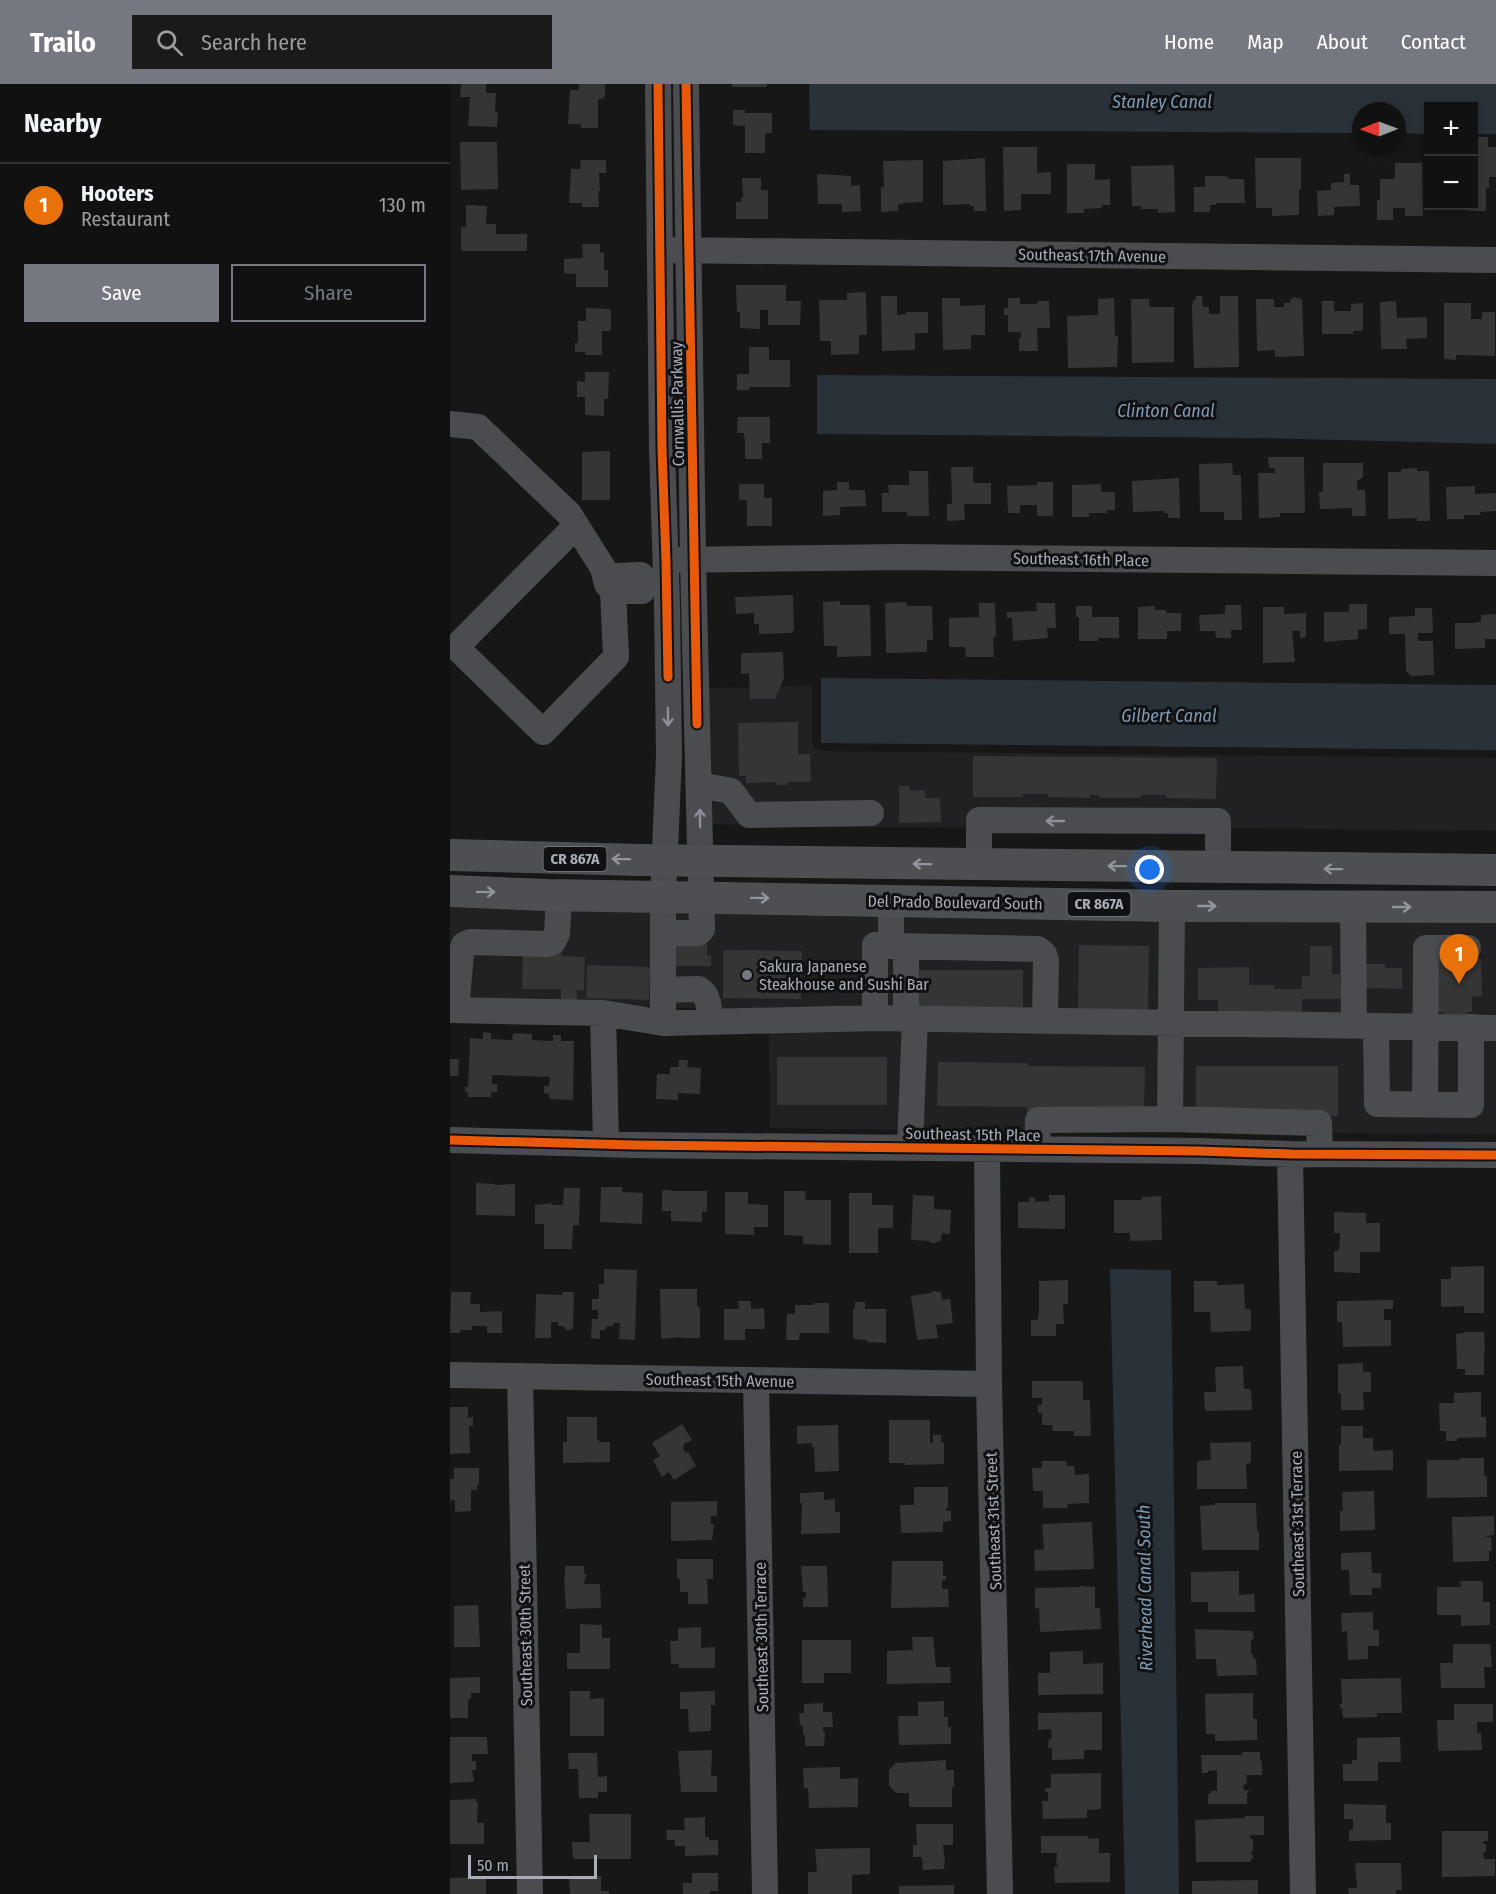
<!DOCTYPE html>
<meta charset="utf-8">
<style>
body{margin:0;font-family:"Fira Sans Condensed",sans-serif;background:#1a1a1a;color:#f1f3f6}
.controls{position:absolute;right:18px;top:18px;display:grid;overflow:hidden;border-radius:0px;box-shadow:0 3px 9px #0003}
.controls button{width:54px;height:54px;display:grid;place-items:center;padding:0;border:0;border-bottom:2px solid #303131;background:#111;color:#f1f3f6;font:30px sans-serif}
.compass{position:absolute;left:902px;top:18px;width:54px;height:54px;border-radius:50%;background:#111;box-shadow:0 3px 9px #0003;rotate:269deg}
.scale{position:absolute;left:18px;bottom:15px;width:129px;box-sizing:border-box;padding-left:6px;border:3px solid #a8adb8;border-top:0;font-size:16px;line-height:21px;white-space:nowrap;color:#a8adb8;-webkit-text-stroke:4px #111113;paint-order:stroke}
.you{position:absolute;left:700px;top:786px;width:21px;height:21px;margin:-15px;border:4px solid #fff;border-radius:50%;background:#1a73e8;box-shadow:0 0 0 9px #1a73e833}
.badge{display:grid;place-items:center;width:39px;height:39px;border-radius:50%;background:#757880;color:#fff;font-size:20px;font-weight:700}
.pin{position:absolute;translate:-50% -50px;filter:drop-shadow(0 2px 3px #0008)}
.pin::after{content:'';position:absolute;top:32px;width:21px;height:18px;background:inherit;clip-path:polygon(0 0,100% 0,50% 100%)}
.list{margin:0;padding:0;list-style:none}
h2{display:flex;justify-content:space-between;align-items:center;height:78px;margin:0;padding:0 24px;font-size:26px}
h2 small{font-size:20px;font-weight:400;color:#9c9d9f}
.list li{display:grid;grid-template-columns:39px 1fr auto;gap:18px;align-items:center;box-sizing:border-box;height:84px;padding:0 24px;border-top:2px solid #303131}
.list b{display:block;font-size:22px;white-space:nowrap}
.list p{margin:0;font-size:20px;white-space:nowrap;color:#9c9d9f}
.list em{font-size:20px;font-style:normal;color:#9c9d9f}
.actions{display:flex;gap:12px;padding:18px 24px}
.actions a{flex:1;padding:14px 0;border:2px solid #757880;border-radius:0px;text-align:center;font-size:21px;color:#757880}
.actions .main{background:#757880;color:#fff}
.icon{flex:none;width:33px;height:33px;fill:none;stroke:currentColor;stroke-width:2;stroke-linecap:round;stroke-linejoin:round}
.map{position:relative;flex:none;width:1046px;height:1810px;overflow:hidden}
header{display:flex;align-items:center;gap:36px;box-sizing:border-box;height:84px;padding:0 30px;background:#757880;color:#fff}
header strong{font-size:28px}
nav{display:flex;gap:33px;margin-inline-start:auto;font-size:21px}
.search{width:420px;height:54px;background:#1a1a1a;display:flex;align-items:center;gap:15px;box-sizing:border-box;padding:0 21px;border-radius:0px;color:#9c9d9f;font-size:22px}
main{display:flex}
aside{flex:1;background:#111}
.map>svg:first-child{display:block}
.built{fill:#212123}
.water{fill:#2a3239}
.building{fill:#353536}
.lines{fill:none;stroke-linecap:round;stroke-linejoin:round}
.minor{stroke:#4b4c50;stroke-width:26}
.major{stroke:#4d4f52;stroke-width:32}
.cycleway-casing{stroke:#111113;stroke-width:13}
.cycleway{stroke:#e8590c;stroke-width:9}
.oneway{stroke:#8c9099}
.oneway2{stroke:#91969e}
.poi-dot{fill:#757880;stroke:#111113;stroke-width:2}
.labels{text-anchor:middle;stroke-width:6;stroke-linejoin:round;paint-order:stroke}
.shield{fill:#111113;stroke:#7b7e86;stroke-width:1.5}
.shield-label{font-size:15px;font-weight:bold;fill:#a8adb8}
.street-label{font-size:16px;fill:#a8adb8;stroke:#111113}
.poi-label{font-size:16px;fill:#a8adb8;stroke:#111113;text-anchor:start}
.water-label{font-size:18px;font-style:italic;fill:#7f9bb3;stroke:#111113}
</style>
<header>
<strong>Trailo</strong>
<div class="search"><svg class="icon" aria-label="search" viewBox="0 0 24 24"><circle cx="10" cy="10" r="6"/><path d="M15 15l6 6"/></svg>Search here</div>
<nav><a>Home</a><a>Map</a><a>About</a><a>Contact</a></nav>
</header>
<main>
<aside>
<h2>Nearby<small></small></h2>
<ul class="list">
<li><span class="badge" style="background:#e8710a">1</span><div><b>Hooters</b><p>Restaurant</p></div><em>130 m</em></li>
</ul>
<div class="actions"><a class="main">Save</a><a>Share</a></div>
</aside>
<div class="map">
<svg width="1046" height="1810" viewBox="0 0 1046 1810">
<rect width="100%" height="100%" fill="#171717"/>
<path class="built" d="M362 602V659L365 665 371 667 1046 674V747L784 744 354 743 260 740 256 604Z
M0 816 1046 834V1050L538 1047 320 1044 319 925 0 920Z"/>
<path class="water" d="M359 0H1046V50H1024V22H978V50L947 49V27H911V49L360 46Z
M367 291 1046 295V360L808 354 367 350Z
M371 594 1046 601V666L371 659Z
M660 1185 721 1186 729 1810H675Z"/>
<path class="building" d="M11 0H36V9H46L45 28H48L47 43 18 42 20 13H10Z
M129 0H155V11L153 15H148V44H131V40H118L120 6H129Z
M282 0H317V3H282Z
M283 26H295V29H322V49H315V69H295V42L283 41Z
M1025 53H1038V63H1046V93H1039V104H1036V127H1019V122H1024V72H1027L1028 69H1026Z
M10 58H47L48 105 11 106Z
M553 63H587V89L601 88V110H571V126L554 127Z
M535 74 536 127H524V122H520V120L493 121V77Z
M805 74H851V105L849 106V131L822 132V124H806Z
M130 76H156V89H149L150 107H148L149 123H132V119H119L121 85H131Z
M473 76V118L452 119V120H448V127L431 128V103H434L433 77Z
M945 79H972L973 132H955V124H943V136H927V116H930V95H945Z
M617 80H645V96L660 95V121H652V124L634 125V129H617Z
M724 81 725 128 708 129V125H691V122H682L681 82Z
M367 90 401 92V102L410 101 411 127 392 128V120H368Z
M894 90H900V101H909L910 122 884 123V131L868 132 867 107 881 106V99L894 98Z
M755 92H775L780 95H794L795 119H766V121H760V128H744V103H755Z
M292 94H311V106H318V135H286V118H291V114H293Z
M16 121 37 122 36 140H46V150H77V167H11V143H16Z
M132 160H150V169L154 168V186H158V203H126V190L114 189V175L133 174Z
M286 201H336V217H351L350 241H318V226H310V245L290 244V228H287Z
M416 208 417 251H409V270L381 271V257H370L369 216H397V209Z
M431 212H447V231L456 230V228H478V249H465V266L432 267Z
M746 212H752L753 223H759V230H770V212H788L789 283 744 284 742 224 743 216H746Z
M843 213 852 215 854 272 825 273V266L807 267 806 215H824V223H834V219H840V215H843Z
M492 214H510V222L535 221V251H521V265L493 266Z
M558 214H570V220H587V217H599L600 244H587L588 267H569V254H571V248H558V231H554V224H558Z
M664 214 665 252H668L667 283 618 284 617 232 648 231V215Z
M681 215H699V223H724V278L682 279Z
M872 217H884V227H901V220L913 219V247H903V250H872Z
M946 217 947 234 977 233V254L956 255 957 265H931L930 218Z
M994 219H1021V235H1032V228H1045V272L1006 271V276L994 275Z
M136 224 161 225V247H152V271H135V268H125V259H128V237H136Z
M299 263H319V276H340V303H299V306H287V290H299Z
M135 288H159L158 315H154V332L135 331V313H127V297L135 298Z
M288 333H320V359H312V375H295V354H294V349H287Z
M160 367V416H132V368Z
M818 373H854L855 429H830V433L809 434 808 389H825V384H819Z
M782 379 783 391H791L792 436H774V428H750L749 380Z
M873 379H913V393L907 397V406H915L916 432H902V424L870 425 869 408H873Z
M501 383H523V399H541V420H514L515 436 497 437V420H502Z
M967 384V387H979L980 437H967V434L938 435V388H951V385Z
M459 387H478L479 432H457V428H432V409H439L438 401H459Z
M729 394 730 434H718V429H714V427L683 428 682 397Z
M387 398H399V406H415L416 422 390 423V431L373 432V407L387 406Z
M587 398H603V432H587V421H570V429H558L557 402 587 401Z
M289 400H314V414H322V442H297V416H289Z
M651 400V408H665V426H657V429H639V433H622V401Z
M1025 402V410L1046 409V427L1030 428 1031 431H1014V435H997L996 403Z
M343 511 344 546 341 549 309 550V540H304V529L286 530 285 513Z
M390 517V521H420L421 572 387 573V562H374L373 518Z
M456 518 457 522H482L483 556H477V568L436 569 435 519Z
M529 519H545L546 553H543L544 573H516L515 563H499V534L529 533Z
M586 519H605L606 544H597L598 554 563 557 562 534H557V528L587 527Z
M899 520H917V545L908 546V555L874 558V528H899Z
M775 521H791L792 546H781V554H766L765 547H750L749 531 775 530Z
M626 522H642V533H669V554H648V557H629V533H626Z
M705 522V526H716V529H731V547H717V555H688V523Z
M813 523H834V530L856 529V553L850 554V547H842L845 578 813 579Z
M965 524H982L983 549H968V557H983L984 591 961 592 956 587 955 550H939V533L965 532Z
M1046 530V555H1035V564L1005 565V539H1026V538H1031V531Z
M333 568 334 594 325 615H300L299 589 291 590V569Z
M348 638V670H360L361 698H337V701H326V698L296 699V692H289L288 639Z
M523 672 767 674 766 715 716 714V711H691V714H649V711H640V714L598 713V710H573V713H523Z
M449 702H460V707L475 706V714H490L491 738 449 739Z
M216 859H257V871H261V882H226Z
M629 861 699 862 698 930 628 929Z
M860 862H882V890H890L891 915H852V932H768V916H748V884L799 883V901H824V905H852V892H860Z
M273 866 352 867 351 915 273 914Z
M96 868 112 869V872L135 873 134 906H127L126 922H111V905H72L73 871Z
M979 871 1031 874 1032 912 1022 913V928H1018L1017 931 994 930 993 928H982Z
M915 880H935V884H952V905L914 904Z
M137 881 200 883 199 916 136 914Z
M469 886H573V928H469Z
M33 948 41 949V955L62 956 63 949 82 950V956L103 957V951H111V957H124L123 1016 99 1015V1010L94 1009V1002H99L100 993 42 991V1000H47V1008H41V1013H18V1008H15V1003H18L20 954 33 955Z
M327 973H437V1021H327Z
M0 975H9L8 992H0Z
M229 976H238L237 983 251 984 250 1010 228 1009V1016L206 1015 207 990H220V983H229Z
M488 978 577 979V982L695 983 694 1029 577 1028V1023L487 1022Z
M746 982H888V1032H746Z
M26 1099 45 1100V1101L65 1100V1132L26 1131Z
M151 1103H172V1108L193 1109 192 1140 150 1138Z
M114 1104H130L129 1141H123L122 1165H94V1140H85V1121L103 1119 102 1121H113Z
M214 1106H221V1107H257V1128L252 1127V1138L221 1137V1127H212V1107Z
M334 1107H356L355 1116H381V1161L353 1160V1152L334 1151Z
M275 1108H298V1120L318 1121V1143H304V1151L275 1150Z
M399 1109H422V1121H443V1144H428V1169H399Z
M463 1111 484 1112V1125L501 1126 500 1150 492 1149 491 1157H488L486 1159H480L479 1157 461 1156Z
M599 1111H615V1145L568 1144V1118H579V1113L585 1114V1118L594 1117 599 1118Z
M711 1112 712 1156 680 1157V1149H664V1116H692V1113Z
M884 1128 916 1129V1139H930V1168H910V1189L884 1188V1167H889L890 1149H884Z
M1034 1182V1229H1014V1222L991 1223V1195H1001V1183Z
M154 1185 187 1186 185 1256 169 1255 170 1239H163V1242H157L155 1246H150V1255L141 1254 142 1235H148V1226H142V1215H149V1200H154Z
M618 1196V1220H613L614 1240H606V1252H581V1236H588V1230H589V1197Z
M744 1197H767V1201L794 1200 795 1225H801V1247L761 1248 760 1228H744Z
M210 1205H247V1223H250V1254H231V1253L211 1255Z
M484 1207 491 1208 492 1216 500 1215 503 1239 486 1241 488 1254 467 1256 461 1212 481 1209Z
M1 1208H21L20 1220H30V1228L52 1227V1249H37V1242H22V1246H10V1249H0Z
M112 1208H124L123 1244 121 1246H116L114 1242H108V1238H101V1254H85L86 1210 112 1211Z
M943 1216V1225H934V1236H941V1262L893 1263 892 1238H887V1217Z
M288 1217H301V1225L314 1224 315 1245H295V1256H274V1225H289Z
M405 1218H415V1225H436V1259L417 1258V1256L403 1255V1225H405Z
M364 1219H379V1249H350L349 1256H336L337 1230H345V1221H364Z
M1014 1248H1034L1035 1269H1034V1291H1015V1285H1007L1006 1250 1014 1249Z
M913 1279V1288H921V1308H913L914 1326H891V1309H888V1280Z
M793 1282 794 1305H801L802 1326 755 1327 754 1308H766L765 1283Z
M582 1297H633V1316H640L641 1352H624V1347H603L602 1341H592V1329H588V1321H592V1314H582Z
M1031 1308V1333H1036V1353L1007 1354V1357H996V1347H990L989 1319H1004V1309Z
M0 1323H18V1334L23 1333V1342H19L20 1369 0 1370Z
M117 1333H147V1356H149V1358H160V1378L113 1379V1358H117Z
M439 1336H480V1359H483V1351H491V1359L494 1358V1380L455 1381V1379H439Z
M232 1340 242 1356 234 1360 233 1365 236 1369 238 1368 246 1382 224 1396 219 1388 212 1393 203 1376 210 1372 202 1359Z
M388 1341 389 1387 365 1388 364 1363H362V1359L347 1360V1342Z
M891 1342H913V1354H923V1367L943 1366V1386L889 1387V1361H891Z
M801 1358V1379L796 1380 797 1405H747V1377L761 1376 760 1359Z
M1010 1374H1034V1392H1037V1413L977 1414V1376H1010Z
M592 1377H617V1382H624L625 1391 639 1390V1419L617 1420 618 1424H593V1407H583L582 1384H592Z
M4 1384H29V1401H27V1406H21V1427L5 1428V1416H0V1395H4Z
M464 1403H498V1424H496V1427H501V1437L493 1438V1448L451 1449 450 1421H464Z
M924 1407 925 1446 890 1447V1427H893L892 1408Z
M374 1408V1416L385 1415V1428H390V1449L351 1450 352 1419H350V1409Z
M267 1417V1432H261V1440H264L262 1456 221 1457V1418Z
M765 1419H806L807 1447H809V1466H752L750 1422 765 1421Z
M1044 1432V1451L1036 1452V1453H1041L1042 1467H1039V1477L1003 1478 1002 1433Z
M642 1438 644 1485 585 1487 584 1466 594 1465 592 1440Z
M921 1468 922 1489H931V1504H922V1511H900L899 1486H891V1469Z
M227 1475H263V1495H257L258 1520H238V1508H230V1495H227Z
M442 1477H493V1492H496V1496H492V1505H498L499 1523 441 1524Z
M115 1482H134V1490H136L134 1500H150L151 1524 116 1525 114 1494H115Z
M351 1482H377L378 1523H353V1514H356V1508H353Z
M789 1487V1511L804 1510 805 1528H758V1518H741V1488Z
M1010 1497H1033V1518H1040V1541L1011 1542V1531H987V1503H1011Z
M630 1502 645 1503V1524H650L651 1545 590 1548 589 1524 585 1525V1504L630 1503Z
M28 1521 30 1563H4V1522Z
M923 1528V1546H929V1562H918V1575L898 1576 897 1547 892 1548 891 1529Z
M130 1540 152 1541V1554H160V1585H117V1569H130Z
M251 1543V1564L265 1563V1584H229V1580H221L220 1557H228V1544Z
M745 1545 802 1547 804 1554 801 1557V1570H803V1575H806L807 1591 767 1592 766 1575H746Z
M462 1553H483L486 1583H500L501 1599 437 1600V1567L463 1566Z
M352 1556H401V1589H374V1599H352Z
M1003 1560H1040L1042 1583H1034L1035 1604H991L990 1579H1003Z
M633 1567V1580L653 1579V1610L588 1611V1589H600V1568Z
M30 1593V1609H21V1615H18V1634H0V1594Z
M951 1594 952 1629H927V1633L893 1634 892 1624H890V1620H892L891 1595Z
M120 1607H140V1615L154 1614V1652H120Z
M265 1607V1621H261V1647L239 1648 238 1625H230V1608Z
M803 1609V1635H807V1656L765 1657V1650H756L755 1610Z
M494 1617V1633H498V1643H501V1660L449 1661 448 1632H468V1618Z
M373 1619V1628H382L383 1643H373V1647H375L374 1662H355V1651H353V1641H350L349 1629H354V1620Z
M1004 1620H1043V1638H1027V1649H1031L1032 1666 988 1667 987 1636H1004Z
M652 1628V1666H634V1675L602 1676V1664H598L599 1655H602L601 1645 588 1646V1629Z
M0 1653H37L38 1670H22V1677H26V1686H22L24 1696 23 1698 0 1699Z
M950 1653 951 1678H928V1697H893V1680H902V1676H907V1654Z
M262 1666 261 1692H267V1708H231L228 1667Z
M792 1668H810V1677H812V1691H796L797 1700 793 1701 794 1706 800 1707 797 1710V1720H758V1711L761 1707H767V1686L758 1687V1689H752L751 1671H792Z
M118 1669H147L148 1693 157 1692V1708H148V1714H129L128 1685H119Z
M496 1676V1686H504V1703H502V1723H459V1709H446L439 1702V1686L446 1679Z
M390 1683V1695L408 1694V1723L359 1724 358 1704H354L353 1684Z
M651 1689V1725L637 1726V1734L593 1735 592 1717H598V1708H595V1704H601V1690Z
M26 1715V1718H28L27 1739H34V1760H0V1716Z
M894 1720 936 1721V1739H941V1756L899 1757V1746H903V1735H894Z
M139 1730H181V1775H123L122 1758H140Z
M795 1732H814V1751H800V1755H803V1767H801L803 1773 800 1778H746L745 1736 795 1734Z
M255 1733V1753H259V1756H268V1771L235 1772V1762H225V1756H217L216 1746H235L234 1734Z
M466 1740H503V1761H493L494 1771H495L494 1785 473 1786 472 1773H463V1761H467Z
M992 1747H1038V1757H1033V1760H1036V1768H1033L1034 1775H1045V1792L992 1793Z
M591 1752H638V1755L649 1754V1769H660V1798L605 1799 604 1783 608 1782 606 1779 607 1769H591Z
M420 1764V1790L402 1791V1810H358V1788H367L365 1765Z
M905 1779H951L952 1806H946V1810H899L898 1804H907Z
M242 1789H268V1807H260V1810H233V1799H242Z
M151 1792V1807H159V1810H120L119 1793Z
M36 1793V1810H0V1794Z
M808 1796V1810H742V1797Z
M504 1801V1810H449V1802Z"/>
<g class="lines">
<path class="minor" d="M208 0 212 365 217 521 219 672 213 813V939
M221 166 1046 176
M0 340 28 343 119 430 153 484 157 500 163 507H192L198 498 191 491 165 492 157 500
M126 442 6 563 93 648 166 573 163 507
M226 476 451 473 1046 479
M250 701 281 707 299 731 421 729
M529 781V736L768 737V783
M722 822 720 1035 869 1039 870 1069
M903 822 904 941
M213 849H248L252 845 243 475 236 0
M441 862 588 865 594 870 596 876 595 936
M213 906 249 905C260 912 259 926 260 938
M0 926 153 929 213 939 425 934 1046 944
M6 926 11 870 14 861 20 858 98 860 103 858 107 850 109 811
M153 929 156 1060
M425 934V861L441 862V816
M456 934V862
M926 942 927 1020 1021 1021V943
M975 1020 976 864H1018
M0 1056 184 1061 749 1067 840 1070 1046 1071
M460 1064 465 934
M537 1065 539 1300 550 1810
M587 1065 588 1036 720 1035
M840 1070 853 1810
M0 1291 539 1300
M70 1292 80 1810
M306 1297 315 1810"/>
<path class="major" d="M0 771 191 776 1046 786
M0 807 97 811 722 822 1046 823"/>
<g class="cycleway-casing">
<path id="cycleway" d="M208 0 212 365 216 477 218 593
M236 0 247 640
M0 1056 184 1061 749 1067 840 1070 1046 1071"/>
</g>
<use href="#cycleway" class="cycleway"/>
</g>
<defs><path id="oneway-shaft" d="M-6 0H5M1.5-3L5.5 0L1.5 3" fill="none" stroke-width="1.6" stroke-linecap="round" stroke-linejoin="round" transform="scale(1.5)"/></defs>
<g class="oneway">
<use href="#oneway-shaft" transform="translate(218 633) rotate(89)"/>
<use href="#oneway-shaft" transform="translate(250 734) rotate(-91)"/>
<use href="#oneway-shaft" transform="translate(605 737) rotate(-180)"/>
</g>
<g class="oneway2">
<use href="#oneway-shaft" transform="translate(171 775) rotate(-179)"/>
<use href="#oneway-shaft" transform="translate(472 780) rotate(-179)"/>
<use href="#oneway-shaft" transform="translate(667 782) rotate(-179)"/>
<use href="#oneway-shaft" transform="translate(883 785) rotate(-179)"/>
<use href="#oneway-shaft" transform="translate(36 808) rotate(1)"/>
<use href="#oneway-shaft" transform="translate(310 814) rotate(1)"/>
<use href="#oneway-shaft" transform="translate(757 822)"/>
<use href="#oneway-shaft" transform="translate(952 823)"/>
</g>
<circle class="poi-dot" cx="297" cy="891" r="6"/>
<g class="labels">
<g class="shield">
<rect x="93.5" y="763" width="63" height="24" rx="4.5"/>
<rect x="617.5" y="808" width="63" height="24" rx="4.5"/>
</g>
<g class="shield-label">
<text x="125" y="780">CR 867A</text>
<text x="649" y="825">CR 867A</text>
</g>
<g class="street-label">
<text transform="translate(642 171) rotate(1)" y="6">Southeast 17th Avenue</text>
<text transform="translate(227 320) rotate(-91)" y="6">Cornwallis Parkway</text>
<text transform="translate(631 475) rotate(1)" y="6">Southeast 16th Place</text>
<text transform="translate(505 818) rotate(1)" y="6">Del Prado Boulevard South</text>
<text transform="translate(523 1050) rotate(1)" y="6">Southeast 15th Place</text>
<text transform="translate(270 1296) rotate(1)" y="6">Southeast 15th Avenue</text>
<text transform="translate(543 1437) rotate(-92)" y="6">Southeast 31st Street</text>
<text transform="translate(847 1440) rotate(-91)" y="6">Southeast 31st Terrace</text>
<text transform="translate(75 1551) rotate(-91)" y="6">Southeast 30th Street</text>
<text transform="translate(311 1553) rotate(-91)" y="6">Southeast 30th Terrace</text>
</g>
<g class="poi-label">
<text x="309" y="888">Sakura Japanese<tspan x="309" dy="18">Steakhouse and Sushi Bar</tspan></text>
</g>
<g class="water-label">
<text x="712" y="24">Stanley Canal</text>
<text x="716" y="333">Clinton Canal</text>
<text x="719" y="638">Gilbert Canal</text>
<text transform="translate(695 1504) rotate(-91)" y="6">Riverhead Canal South</text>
</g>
</g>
</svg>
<div class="controls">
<button>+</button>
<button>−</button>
</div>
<svg class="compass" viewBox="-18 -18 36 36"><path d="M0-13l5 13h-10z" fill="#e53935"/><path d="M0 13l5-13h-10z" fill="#9c9d9f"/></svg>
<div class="scale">50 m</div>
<div class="you"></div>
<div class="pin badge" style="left:1009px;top:900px;background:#e8710a">1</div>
</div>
</main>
